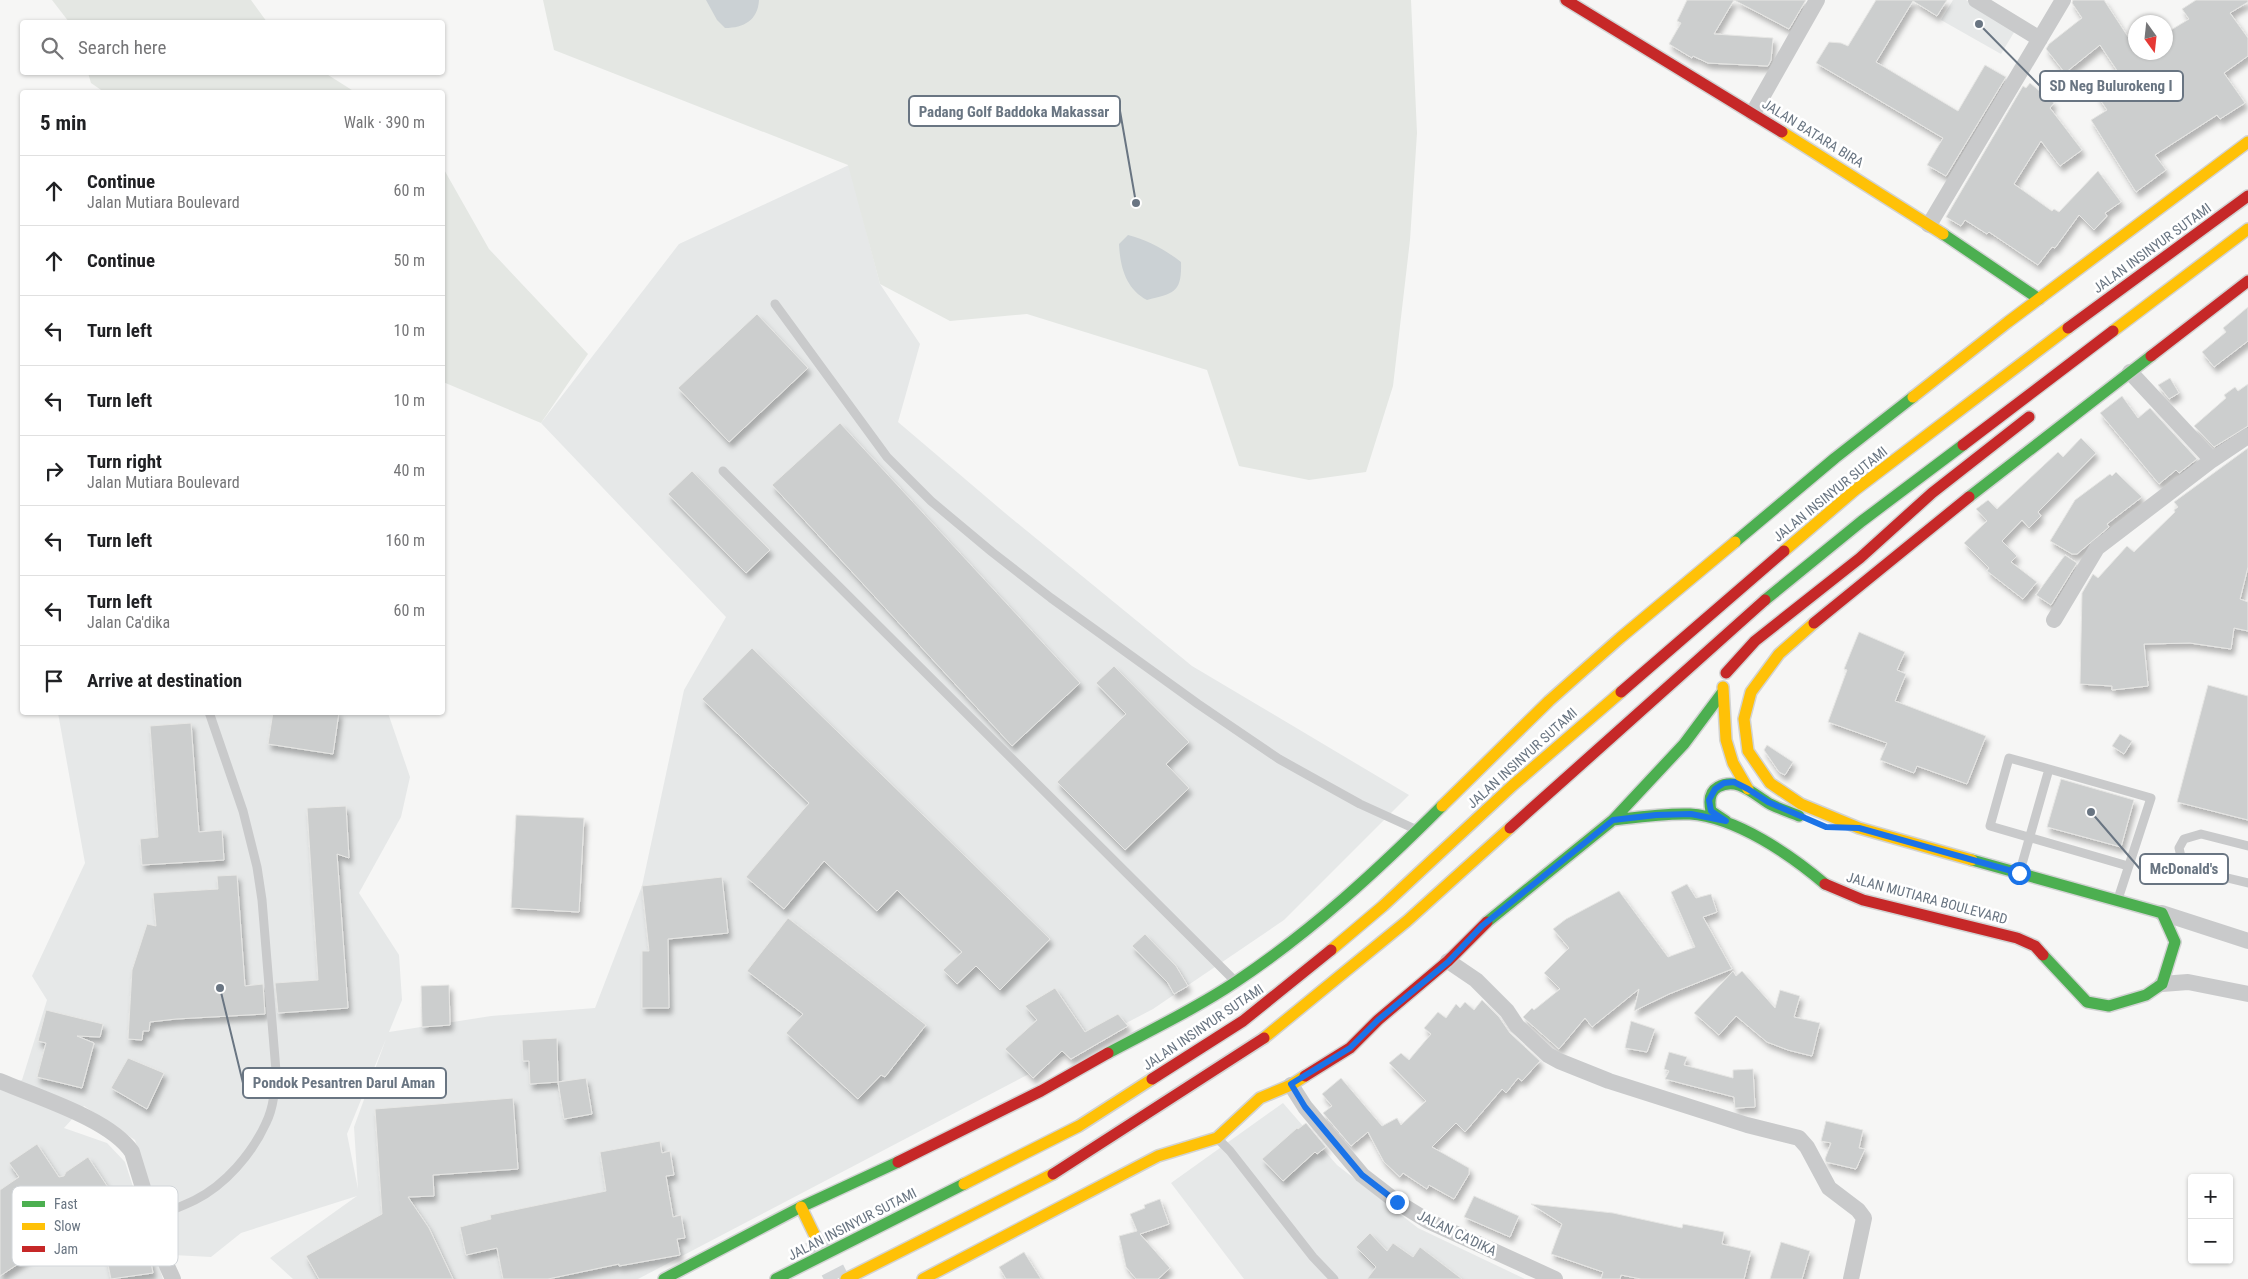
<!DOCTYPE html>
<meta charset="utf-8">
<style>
body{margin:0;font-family:"Roboto Condensed",sans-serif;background:#f6f6f6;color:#202124}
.controls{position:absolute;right:15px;bottom:15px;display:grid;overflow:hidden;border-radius:5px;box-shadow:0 1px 4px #0004}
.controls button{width:45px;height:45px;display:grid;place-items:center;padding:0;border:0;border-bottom:1px solid #e0e0e0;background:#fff;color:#202124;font:25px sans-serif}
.compass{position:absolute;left:2128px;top:15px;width:45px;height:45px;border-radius:50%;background:#fff;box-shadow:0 1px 4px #0004;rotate:165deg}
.stop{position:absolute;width:15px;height:15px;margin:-11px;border:4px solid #1a73e8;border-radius:50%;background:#fff}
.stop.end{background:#1a73e8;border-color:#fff;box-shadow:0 1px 5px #0008}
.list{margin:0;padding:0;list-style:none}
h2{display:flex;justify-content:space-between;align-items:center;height:65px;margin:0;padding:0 20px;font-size:21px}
h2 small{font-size:16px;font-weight:400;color:#757577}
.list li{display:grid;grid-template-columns:32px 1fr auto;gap:15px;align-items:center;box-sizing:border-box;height:70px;padding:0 20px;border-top:1px solid #e0e0e0}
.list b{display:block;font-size:19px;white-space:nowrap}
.list p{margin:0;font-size:16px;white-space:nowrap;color:#757577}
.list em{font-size:16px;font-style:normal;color:#757577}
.icon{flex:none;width:28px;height:28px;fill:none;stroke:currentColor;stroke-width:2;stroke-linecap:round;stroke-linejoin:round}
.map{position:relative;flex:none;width:2248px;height:1279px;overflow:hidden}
.search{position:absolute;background:#fff;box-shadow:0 1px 4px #0004;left:20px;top:20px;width:425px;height:55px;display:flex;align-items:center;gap:12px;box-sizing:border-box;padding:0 18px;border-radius:5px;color:#757577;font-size:19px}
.panel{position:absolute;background:#fff;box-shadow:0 1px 4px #0004;left:20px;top:90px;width:425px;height:625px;border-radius:5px}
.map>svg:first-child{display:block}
.built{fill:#e6e8e8;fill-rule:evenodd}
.green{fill:#e4e7e3}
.water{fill:#cbd1d4}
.building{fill:#cccece;stroke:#e6e6e4;filter:url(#shadow)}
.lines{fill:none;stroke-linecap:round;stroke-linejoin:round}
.secondary-tunnel{stroke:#d3d6d8;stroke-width:24;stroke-dasharray:24 12;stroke-linecap:butt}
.fast-casing{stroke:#d2d3d3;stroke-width:14}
.slow-casing{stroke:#d2d3d3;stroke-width:14}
.jam-casing{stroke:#d2d3d3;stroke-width:14}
.lane{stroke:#c9cacb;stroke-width:9}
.street{stroke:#c9cacb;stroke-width:16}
.fast{stroke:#4caf50;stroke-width:11}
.slow{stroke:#ffc107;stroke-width:11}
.jam{stroke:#c62828;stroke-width:11}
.route{stroke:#1a73e8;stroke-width:6}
.labels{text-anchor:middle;stroke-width:5;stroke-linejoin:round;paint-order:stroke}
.street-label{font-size:14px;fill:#697582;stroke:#fff}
.key{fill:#fff;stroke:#d2d6da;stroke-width:1}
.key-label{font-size:14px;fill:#697582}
.leader{fill:none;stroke:#697582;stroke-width:2}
.callout-dot{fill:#697582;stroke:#fff;stroke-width:2}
.callout{fill:#fff;stroke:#697582;stroke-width:2}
.callout-label{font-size:15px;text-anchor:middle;font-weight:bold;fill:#697582}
</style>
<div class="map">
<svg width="2248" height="1279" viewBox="0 0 2248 1279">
<defs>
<filter id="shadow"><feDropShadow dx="3" dy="5.5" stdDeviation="2.5" flood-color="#0004"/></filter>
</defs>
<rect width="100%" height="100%" fill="#f6f6f5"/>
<path class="built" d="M1953 0H1966L2016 29 2001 54 1941 20Z
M849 165 880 284 920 344 898 422 1005 513 1192 666 1409 795 1284 920 1153 1009 638 1279H293L270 1258 357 1196 241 1233 211 1257 173 1255 135 1140 84 1106 64 1128 107 1143 125 1162 163 1279H0V1085L22 1080 47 1000 32 976 85 863 58 713H388L410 777 401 817 359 893 399 955 402 1000 389 1032 491 1016 595 1008 642 886 684 690 726 617 541 423 679 244ZM386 1039 354 1127 358 1189 347 1134Z
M1283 1103 1337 1165 1418 1228 1525 1279H1244L1171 1183Z"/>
<path class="green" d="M52 0H251L267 22H69Z
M543 0H1411L1417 133 1410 240 1393 386 1366 472 1309 480 1239 466 1207 370 1027 314 950 321 880 284 848 165 554 50Z
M88 73H325L355 92H104L91 83Z
M442 166 489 249 588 354 541 423 443 382Z"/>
<path class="water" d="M706 0H759C758 20 744 28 725 28L717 20Z
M1128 235C1148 240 1164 249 1181 262 1182 293 1174 293 1147 300 1126 289 1120 267 1119 244Z"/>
<path class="building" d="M1687 0H1806L1789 29 1734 0 1714 34 1773 38 1771 60 1768 66 1708 63 1693 56 1692 58 1669 44 1681 23 1677 21Z
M1876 0H1947L1937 16 1913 1 1876 62 1958 111 1985 65 2006 77 1946 176 1927 165 1943 138 1816 63 1829 42 1841 43 1848 46Z
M2073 0H2104L2136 49V52H2166V33L2189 19 2182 9 2196 0H2248V2L2230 13 2248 38V56L2224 73 2245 103 2220 119 2217 115 2155 155 2166 170 2136 192 2091 120 2107 110 2097 95 2122 78 2100 45 2065 73 2046 49 2049 44 2082 18 2072 3Z
M2030 83 2054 103 2050 108 2082 150 2060 166 2041 141 2014 184 2052 211 2054 209 2059 212 2098 171 2121 202 2105 213 2107 216 2094 230 2079 215 2055 248 2052 247 2038 265 1989 232 1987 234 1965 220 1961 226 1946 217 2023 86 2026 88Z
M2248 307V341L2214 367 2202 352 2226 332 2223 328Z
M757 314 808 368 729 442 678 388Z
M2170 378 2179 393 2169 399 2158 385Z
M2248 384V426L2214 447 2194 426 2226 398 2224 395 2235 387 2238 391Z
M2122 396 2138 418 2150 408 2197 459 2179 473 2176 470 2159 484 2100 413Z
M840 423 1080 683 1012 746 772 485Z
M2081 438 2096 453 2038 512 2041 516 2029 528 2022 520 2002 541 2017 556 2011 562 2037 582 2023 599 1987 571 1989 568 1964 543 1987 521 1976 509 1988 500 1997 509 2058 452 2063 457Z
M2248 448V567L2240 599 2248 602V631L2234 628 2231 649 2190 643 2144 644 2148 686 2112 690V686L2080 684 2082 593 2093 574 2098 578 2127 546 2134 552 2175 512 2174 510 2178 507 2174 502Z
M692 471 770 550 746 573 668 494Z
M2116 472 2142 497 2107 524 2109 527 2077 554H2072L2050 541 2075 500 2110 474 2112 476Z
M2065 555 2077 563 2051 605 2036 595Z
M1859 632 1905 652 1897 670 1906 674 1895 701 1986 736 1967 784 1917 766 1914 773 1880 760 1887 743 1828 722 1847 670 1844 669Z
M752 648 1050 939 1000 990 976 966 957 984 943 970 962 952 897 890 877 911 824 861 784 909 746 877 809 803 702 699Z
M1114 666 1189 742 1166 764 1189 788 1125 850 1057 782 1126 714 1096 683Z
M2208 685 2248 696V820L2177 802Z
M273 712H339L333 754 268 744Z
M191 723 199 832 222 830 224 860 142 865 140 839 158 837 150 726Z
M2120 734 2132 741 2124 754 2112 746Z
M1767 745 1793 762 1785 775 1779 772 1764 750Z
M2061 779 2134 800 2121 847 2047 827Z
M346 806 349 858 337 854 348 1008 278 1013 275 983 318 980 307 808Z
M516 815 584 818 579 912 511 908Z
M237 875 245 986 263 984 265 1014 176 1019 150 1022 149 1031H143L142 1040 128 1039 132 970 147 924 156 926 153 893 218 889 217 876Z
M722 877 728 933 668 939 669 1008H642V951H649L642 886Z
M1687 884 1696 898 1711 894 1717 912 1703 917 1732 969 1669 994 1634 1011 1639 989 1592 1027 1585 1018 1559 1049 1525 1019 1523 1017 1532 1008 1534 1010 1560 989 1544 973 1569 948 1553 929 1566 919 1619 891 1668 957 1695 947 1671 892Z
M788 918 926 1025 885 1077 881 1075 858 1099 786 1033 803 1014 747 971Z
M1145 934 1176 966 1188 986 1174 994 1168 983 1132 946Z
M1733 971 1736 976 1742 971 1775 1008 1780 990 1800 996 1794 1017 1820 1023 1812 1056 1788 1050 1767 1042 1736 1016 1719 1035 1694 1013Z
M449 985 450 1025 422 1027 421 986Z
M1055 988 1085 1032 1118 1014 1128 1026 1071 1059 1062 1051 1033 1078 1005 1049 1037 1020 1025 1006Z
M1482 1000 1499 1017 1510 1033 1540 1061 1522 1081 1518 1078 1506 1093 1502 1089 1465 1132 1456 1123 1432 1147 1469 1168V1174L1454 1199 1429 1185 1427 1189 1403 1173 1400 1177 1384 1162 1368 1132 1351 1146 1323 1113 1332 1106 1322 1094 1341 1078 1382 1126 1397 1118 1401 1125 1426 1101 1389 1063 1401 1053 1409 1060 1431 1034 1424 1028 1438 1012 1446 1018 1456 1004 1460 1008 1465 1002 1474 1010Z
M46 1010 103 1024 100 1037 77 1036 94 1043 82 1088 37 1077 46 1043 38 1041Z
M1631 1021 1655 1029 1647 1052 1625 1048Z
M557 1038 558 1082 530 1084 529 1061H523L522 1040Z
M1669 1052 1687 1057 1684 1065 1733 1078V1070L1753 1069 1755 1107 1735 1108 1734 1097 1665 1079 1669 1071 1664 1069Z
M128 1058 164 1073 147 1109 111 1088Z
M586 1078 592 1114 564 1119 558 1082Z
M513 1098 518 1169 433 1175 434 1196 408 1197 429 1228 453 1279H319L306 1256 382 1214 375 1109Z
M1826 1121 1863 1130 1859 1148 1865 1149 1856 1169 1826 1162 1825 1159 1831 1143 1821 1141Z
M1306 1123 1326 1147 1317 1154 1315 1152 1283 1181 1262 1159 1297 1128 1298 1129Z
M660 1141 662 1153 670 1151 674 1175 666 1176 673 1217 681 1215 685 1238 677 1239 680 1255 619 1266V1264L548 1279H503L497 1248 466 1255 460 1227 491 1219 490 1215 606 1191 600 1152Z
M37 1144 59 1177 64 1176 66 1172 88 1157 119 1204 65 1240 62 1235 0 1276V1190L19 1177 9 1163Z
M1474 1196 1519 1216 1510 1237 1464 1217Z
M1160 1199 1169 1224 1140 1234 1170 1268 1158 1279H1136L1126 1267 1119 1236 1137 1231 1130 1214 1145 1208 1144 1205Z
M1531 1204 1613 1213 1682 1228 1683 1224 1724 1232 1722 1244 1751 1251 1744 1279H1641L1621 1275 1620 1279H1601L1603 1272 1551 1254 1562 1224Z
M1370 1233 1387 1251 1393 1243 1413 1257 1420 1247 1462 1279H1367L1376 1267 1356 1247Z
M1781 1242 1810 1251 1802 1279H1770Z
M148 1247 153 1273 111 1279 106 1255Z
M1024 1252 1041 1279H1006L999 1267Z"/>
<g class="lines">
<path class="secondary-tunnel" d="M816 1238 837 1279"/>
<g class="fast-casing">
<path id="fast" d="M1943 234 2039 299
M1969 497 2151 356
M1735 542 1835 458 1913 397
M1765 600 1862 521 1963 445
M1613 820C1638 817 1665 813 1690 814 1736 817 1791 855 1825 884
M1726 821 1711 811C1709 802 1709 792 1718 787 1738 776 1754 795 1770 804 1780 809 1790 812 1799 816
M1972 860 2162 913 2175 942 2162 984 2146 995 2109 1006 2087 1002 2043 955
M1487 922 1613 820 1684 744 1722 693
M1108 1053C1151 1030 1197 1008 1237 981 1312 931 1379 869 1442 806
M664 1279 801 1207 898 1162
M776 1279 964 1184"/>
</g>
<g class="slow-casing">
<path id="slow" d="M1782 132 1943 234
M2113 331 2248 229
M1913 397 2008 322 2248 142
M1784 551 1855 490 2068 328
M1814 623 1779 654 1751 692 1744 719 1748 751 1770 783 1801 804 1859 828 1972 860
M1723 687 1726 740 1733 763 1748 789
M1442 806 1549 701 1620 638 1735 542
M1331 950 1383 906 1512 786 1621 692
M1264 1038 1407 921 1510 828
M964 1184 1079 1126 1152 1079
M801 1207 816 1238
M846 1279 1053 1174
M923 1279 1158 1156 1217 1138 1260 1098 1291 1085 1305 1076"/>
</g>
<g class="jam-casing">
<path id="jam" d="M1566 0 1782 132
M2068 328 2248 196
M2151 356 2248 281
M1963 445 2113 331
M1814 623 1969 497
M1726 673 1755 641 1860 558 1932 493 2029 417
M1621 692 1784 551
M1510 828 1765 600
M1825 884 1863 900 2017 938 2035 946 2043 955
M1305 1076 1350 1048 1378 1020 1448 961 1487 922
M1152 1079 1243 1021 1331 950
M898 1162 1041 1091 1108 1053
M1053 1174 1264 1038"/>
</g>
<path class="lane" d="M775 304 887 457 931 501 992 552 1051 598 1198 704 1279 759 1360 804 1415 829
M723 471 1234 980
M2049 769 2151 798 2118 899
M2248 846 2201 834 2184 839 2179 848 2182 861 2190 869 2248 883
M2020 871 2049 769 2009 758 1990 826 2128 866
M1218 1139 1230 1151 1313 1257 1334 1279
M152 1218C166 1212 181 1207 195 1200 225 1185 252 1154 266 1123 274 1107 275 1088 276 1071L262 900 257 867 243 811 209 712"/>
<path class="street" d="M1976 0 2040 39
M1753 113 1817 0
M1929 225 2063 0
M2130 372 2212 460
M2054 620 2097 548 2212 460 2248 436
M2162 913 2248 941
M1448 961 1476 980 1507 1011 1517 1026 1548 1055 1559 1061 1609 1081 1747 1125 1799 1138 1807 1147 1829 1188 1858 1210 1864 1218 1851 1279
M2162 984 2188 982 2248 994
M0 1081C37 1097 110 1119 132 1152L167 1266 173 1279
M1291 1085 1305 1107 1362 1175 1397 1202 1428 1221 1555 1279"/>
<use href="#fast" class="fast"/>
<use href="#slow" class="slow"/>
<use href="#jam" class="jam"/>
</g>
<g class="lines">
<path class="route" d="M1397 1202 1362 1175 1305 1107 1291 1084 1350 1048 1378 1020 1448 962 1482 926 1613 820 1656 815 1691 814 1726 821 1711 811 1709 800 1715 789 1724 783 1734 782 1748 789 1768 802 1826 827 1859 828 2019 873"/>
</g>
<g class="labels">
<g class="street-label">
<text transform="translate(1813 133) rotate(32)" y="5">JALAN BATARA BIRA</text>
<text transform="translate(2152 248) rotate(-36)" y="5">JALAN INSINYUR SUTAMI</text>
<text transform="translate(1830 494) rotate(-39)" y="5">JALAN INSINYUR SUTAMI</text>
<text transform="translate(1522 758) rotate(-42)" y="5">JALAN INSINYUR SUTAMI</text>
<text transform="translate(1927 898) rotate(15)" y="5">JALAN MUTIARA BOULEVARD</text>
<text transform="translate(1203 1027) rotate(-34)" y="5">JALAN INSINYUR SUTAMI</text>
<text transform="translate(852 1224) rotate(-27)" y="5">JALAN INSINYUR SUTAMI</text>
<text transform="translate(1457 1233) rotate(26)" y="5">JALAN CA'DIKA</text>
</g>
</g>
<rect x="12" y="1186" width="166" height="80" rx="8" class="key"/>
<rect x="22" y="1201" width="23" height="6" fill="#4caf50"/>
<rect x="22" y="1223" width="23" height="7" fill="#ffc107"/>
<rect x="22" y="1246" width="23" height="6" fill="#c62828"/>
<g class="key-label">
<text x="54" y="1209">Fast</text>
<text x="54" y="1231">Slow</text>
<text x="54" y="1254">Jam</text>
</g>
<path class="leader" d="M1979 24L2040 86M1136 203L1120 111M2091 812L2140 869M220 988L243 1083"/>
<g class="callout-dot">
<circle cx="1979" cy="24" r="5"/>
<circle cx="1136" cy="203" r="5"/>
<circle cx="2091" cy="812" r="5"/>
<circle cx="220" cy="988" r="5"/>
</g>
<g class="callout">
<rect x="2040" y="71" width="143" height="30" rx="5"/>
<rect x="909" y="96" width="211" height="30" rx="5"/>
<rect x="2140" y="854" width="88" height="30" rx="5"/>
<rect x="243" y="1068" width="203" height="30" rx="5"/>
</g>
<g class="callout-label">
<text x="2111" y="91">SD Neg Bulurokeng I</text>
<text x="1014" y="117">Padang Golf Baddoka Makassar</text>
<text x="2184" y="874">McDonald's</text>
<text x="344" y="1088">Pondok Pesantren Darul Aman</text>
</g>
</svg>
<div class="controls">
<button>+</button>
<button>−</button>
</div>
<svg class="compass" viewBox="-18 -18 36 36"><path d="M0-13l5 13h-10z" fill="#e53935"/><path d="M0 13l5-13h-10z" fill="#757577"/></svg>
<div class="stop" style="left:2019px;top:873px"></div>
<div class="stop end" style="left:1397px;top:1202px"></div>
<div class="search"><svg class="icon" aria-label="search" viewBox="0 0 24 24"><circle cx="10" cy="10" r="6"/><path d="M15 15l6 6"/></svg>Search here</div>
<section class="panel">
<h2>5 min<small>Walk · 390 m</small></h2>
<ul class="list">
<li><svg class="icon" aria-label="ahead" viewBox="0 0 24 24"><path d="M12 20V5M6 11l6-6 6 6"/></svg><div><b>Continue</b><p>Jalan Mutiara Boulevard</p></div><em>60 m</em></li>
<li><svg class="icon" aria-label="ahead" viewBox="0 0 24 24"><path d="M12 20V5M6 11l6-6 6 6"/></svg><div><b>Continue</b></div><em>50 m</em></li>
<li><svg class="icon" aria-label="left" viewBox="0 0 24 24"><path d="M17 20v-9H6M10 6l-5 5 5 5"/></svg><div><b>Turn left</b></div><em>10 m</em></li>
<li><svg class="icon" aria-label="left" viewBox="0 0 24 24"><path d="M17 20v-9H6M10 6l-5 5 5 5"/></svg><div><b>Turn left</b></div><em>10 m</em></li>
<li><svg class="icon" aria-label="right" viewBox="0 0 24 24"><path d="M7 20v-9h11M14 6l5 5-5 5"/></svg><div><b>Turn right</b><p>Jalan Mutiara Boulevard</p></div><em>40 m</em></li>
<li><svg class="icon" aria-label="left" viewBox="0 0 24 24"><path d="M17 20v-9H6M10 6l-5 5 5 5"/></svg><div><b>Turn left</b></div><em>160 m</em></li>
<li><svg class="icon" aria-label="left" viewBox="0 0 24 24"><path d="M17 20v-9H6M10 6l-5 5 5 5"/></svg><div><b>Turn left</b><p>Jalan Ca'dika</p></div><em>60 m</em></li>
<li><svg class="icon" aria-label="arrive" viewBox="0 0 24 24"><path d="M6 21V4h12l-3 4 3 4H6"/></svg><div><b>Arrive at destination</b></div></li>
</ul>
</section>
</div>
